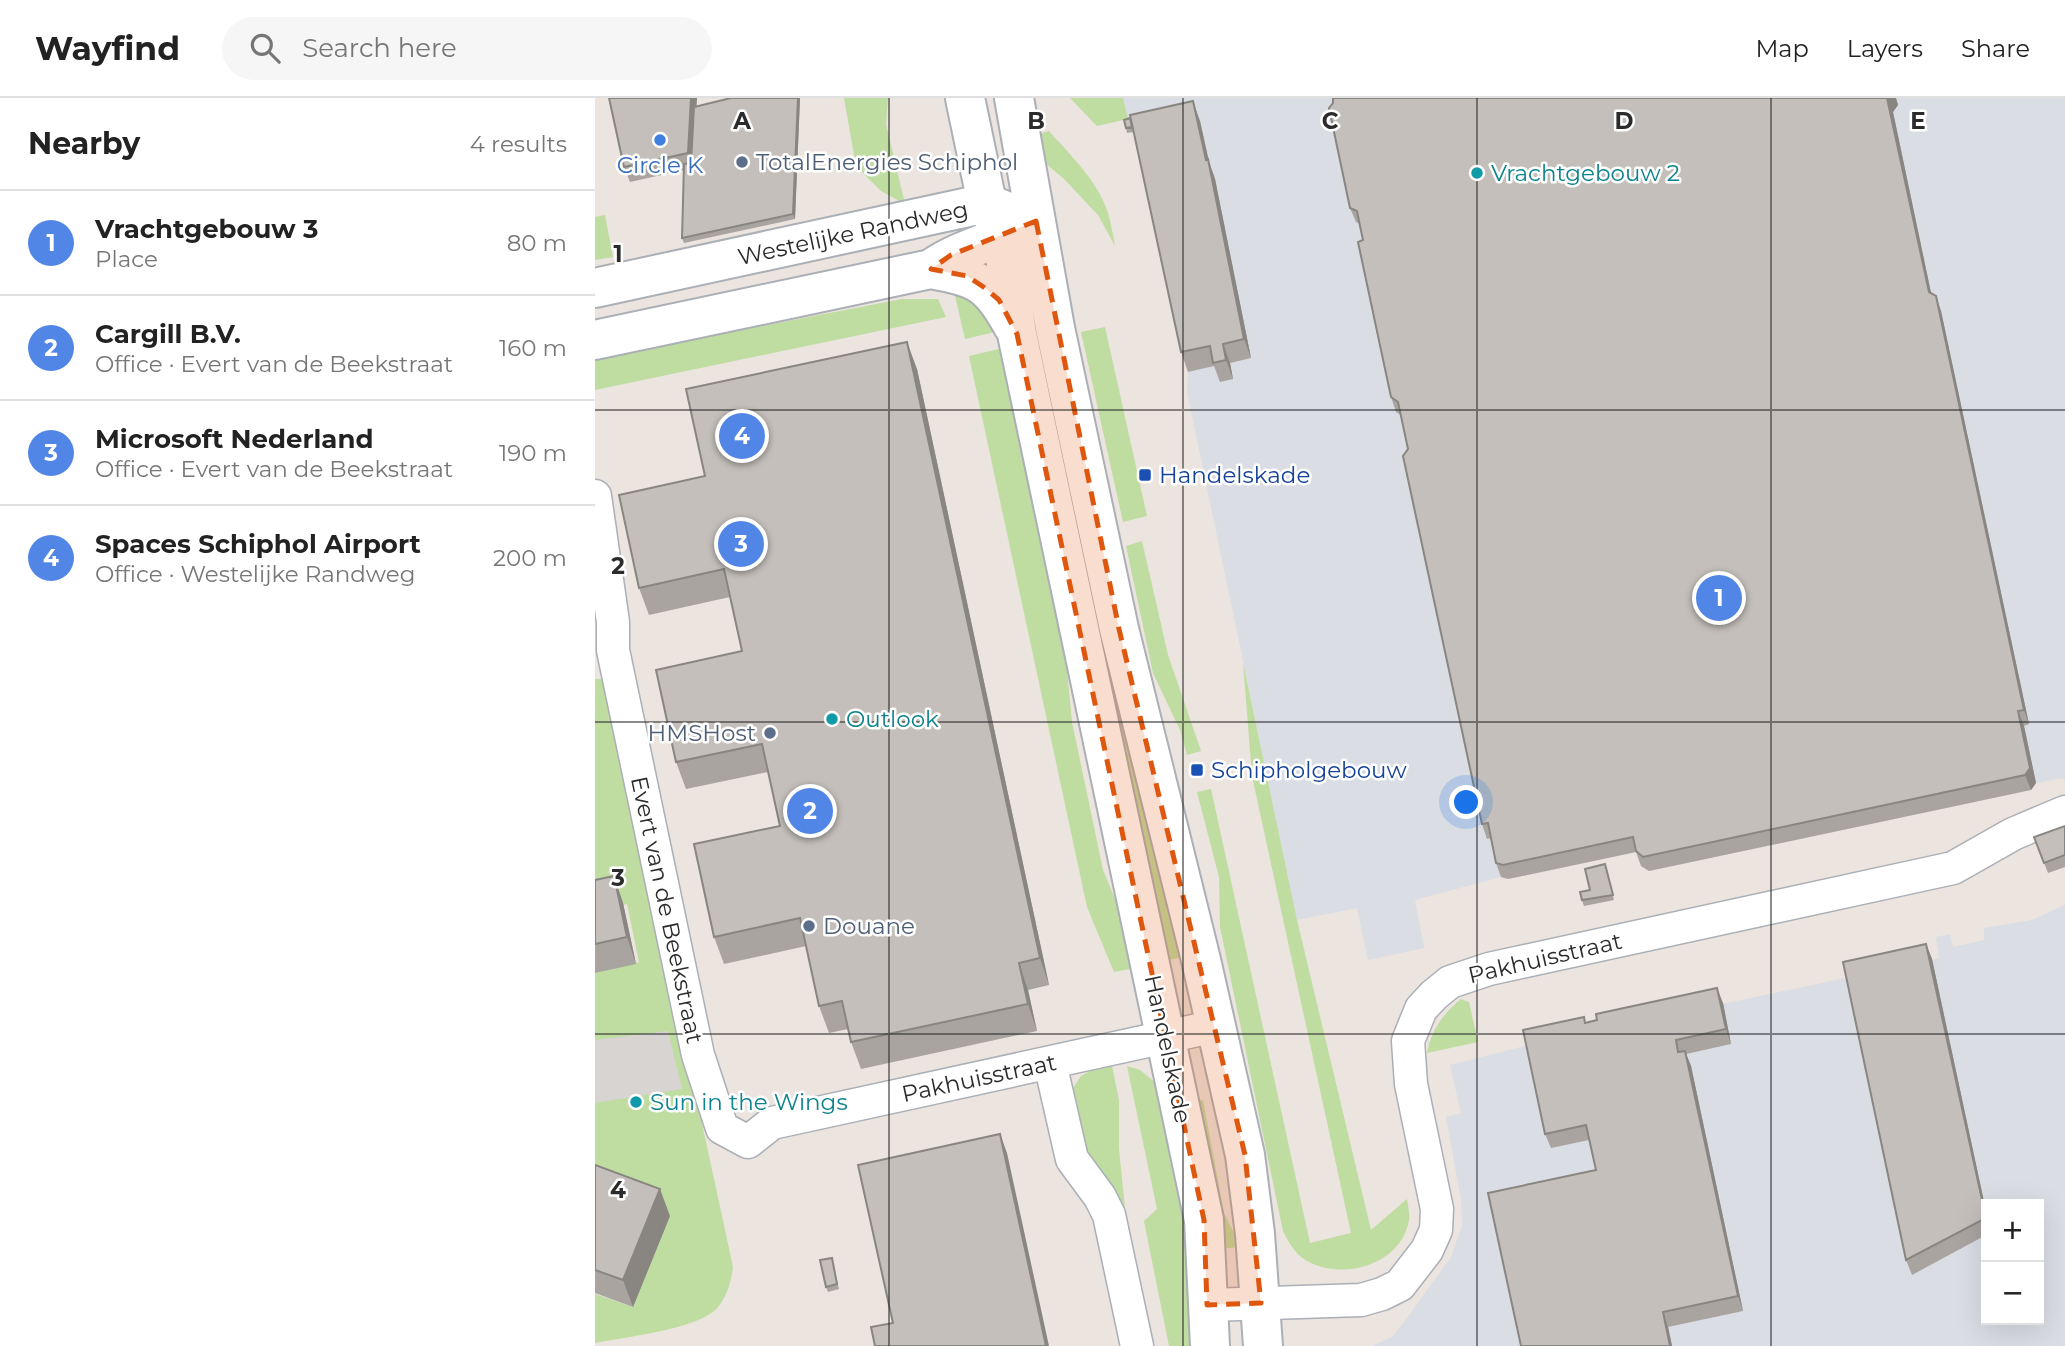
<!DOCTYPE html>
<meta charset="utf-8">
<style>
body{margin:0;font-family:Montserrat,sans-serif;background:#f6f6f6;color:#222}
.controls{position:absolute;right:21px;bottom:21px;display:grid;overflow:hidden;border-radius:0px;box-shadow:0 7px 28px #0002}
.controls button{width:63px;height:63px;display:grid;place-items:center;padding:0;border:0;border-bottom:2px solid #e0e0e0;background:#fff;color:#222;font:35px sans-serif}
.you{position:absolute;left:872px;top:705px;width:24px;height:24px;margin:-18px;border:5px solid #fff;border-radius:50%;background:#1a73e8;box-shadow:0 0 0 10px #1a73e833}
.badge{display:grid;place-items:center;width:46px;height:46px;border-radius:50%;background:#5186e6;color:#fff;font-size:23px;font-weight:700}
.pin{position:absolute;translate:-50% -50%;border:4px solid #fff;box-shadow:0 2px 7px #0006}
.list{margin:0;padding:0;list-style:none}
h2{display:flex;justify-content:space-between;align-items:center;height:91px;margin:0;padding:0 28px;font-size:30px}
h2 small{font-size:23px;font-weight:400;color:#767676}
.list li{display:grid;grid-template-columns:46px 1fr auto;gap:21px;align-items:center;box-sizing:border-box;height:105px;padding:0 28px;border-top:2px solid #e0e0e0}
.list b{display:block;font-size:26px;white-space:nowrap}
.list p{margin:0;font-size:23px;white-space:nowrap;color:#767676}
.list em{font-size:23px;font-style:normal;color:#767676}
.icon{flex:none;width:38px;height:38px;fill:none;stroke:currentColor;stroke-width:2;stroke-linecap:round;stroke-linejoin:round}
.map{position:relative;flex:none;width:1470px;height:1248px;overflow:hidden}
header{display:flex;align-items:center;gap:42px;box-sizing:border-box;height:98px;padding:0 35px;background:#fff;border-bottom:2px solid #e0e0e0}
header strong{font-size:33px}
nav{display:flex;gap:38px;margin-inline-start:auto;font-size:24px}
.search{width:490px;height:63px;background:#f6f6f6;display:flex;align-items:center;gap:18px;box-sizing:border-box;padding:0 24px;border-radius:38px;color:#767676;font-size:26px}
main{display:flex}
aside{flex:1;background:#fff}
.map>svg:first-child{display:block}
.airport{fill:#dadde4;fill-rule:evenodd}
.green{fill:#bfdca1}
.plaza{fill:#d8d4d1}
.lines{fill:none;stroke-linecap:round;stroke-linejoin:round}
.street-casing{stroke:#abafb6;stroke-width:35}
.secondary-casing{stroke:#abafb6;stroke-width:42}
.street{stroke:#fff;stroke-width:32}
.secondary{stroke:#fff;stroke-width:38}
.wall{fill:#a9a4a0}
.shaded-wall{fill:#898682}
.building{fill:#c4bfba;stroke:#898682;stroke-width:2}
.marked{fill:#df570e;fill-opacity:0.2;stroke:#df570e;stroke-width:5;stroke-dasharray:14 9;stroke-linejoin:round}
.grid{fill:none;stroke:#2b2b2b;stroke-width:2;stroke-opacity:0.55}
.shop-dot{fill:#3f7fe0;stroke:#fff;stroke-width:2.5}
.service-dot{fill:#5c6f8a;stroke:#fff;stroke-width:2.5}
.culture-dot{fill:#0f9aa8;stroke:#fff;stroke-width:2.5}
.transit-dot{fill:#1a4fb4;stroke:#fff;stroke-width:2.5}
.labels{text-anchor:middle;stroke-width:5;stroke-linejoin:round;paint-order:stroke}
.service-label{font-size:23px;fill:#4e5e75;stroke:#fff;text-anchor:start}
.shop-label{font-size:23px;fill:#366cbe;stroke:#fff}
.culture-label{font-size:23px;fill:#0d838f;stroke:#fff;text-anchor:start}
.street-label{font-size:23px;fill:#2b2b2b;stroke:#fff}
.transit-label{font-size:23px;fill:#164399;stroke:#fff;text-anchor:start}
.grid-label{font-size:23px;text-anchor:middle;font-weight:bold;fill:#2b2b2b;stroke:#fff;stroke-width:5;stroke-linejoin:round;paint-order:stroke}
</style>
<header>
<strong>Wayfind</strong>
<div class="search"><svg class="icon" aria-label="search" viewBox="0 0 24 24"><circle cx="10" cy="10" r="6"/><path d="M15 15l6 6"/></svg>Search here</div>
<nav><a>Map</a><a>Layers</a><a>Share</a></nav>
</header>
<main>
<aside>
<h2>Nearby<small>4 results</small></h2>
<ul class="list">
<li><span class="badge">1</span><div><b>Vrachtgebouw 3</b><p>Place</p></div><em>80 m</em></li>
<li><span class="badge">2</span><div><b>Cargill B.V.</b><p>Office · Evert van de Beekstraat</p></div><em>160 m</em></li>
<li><span class="badge">3</span><div><b>Microsoft Nederland</b><p>Office · Evert van de Beekstraat</p></div><em>190 m</em></li>
<li><span class="badge">4</span><div><b>Spaces Schiphol Airport</b><p>Office · Westelijke Randweg</p></div><em>200 m</em></li>
</ul>
</aside>
<div class="map">
<svg width="1470" height="1248" viewBox="0 0 1470 1248">
<rect width="100%" height="100%" fill="#ebe4df"/>
<path class="airport" d="M528 0H1470V684L1468 680 1441 685 1436 692 1054 773 1046 768 1043 754 913 781 906 779 820 802 829 850 773 862 762 810 702 822 592 294 593 274 542 36 534 26Z
M1470 807V1248H777L797 1239 806 1228 856 1159 867 1127 866 1102 851 1019 866 1015 855 967 934 947 1344 860 1341 839 1355 836 1358 849 1389 842V830L1437 822ZM1391 1106H1444V1222H1391Z"/>
<path class="green" d="M249 0H293L291 26 310 106 286 93 261 68Z
M475 0H528L533 21 502 28Z
M454 33C476 58 503 83 513 115 516 126 518 137 520 148L503 117 469 81 444 60 435 39Z
M10 117 18 159 0 162V119Z
M358 189 369 193 404 233 370 241Z
M307 201H343L351 219 0 292V260Z
M510 229 552 418 528 424 486 234Z
M446 243 590 859 568 863 437 244Z
M408 250 468 531 477 624 508 772 532 830 539 870 519 874 492 809 374 258Z
M547 443 573 557 606 653 592 657 585 632 558 575 531 448Z
M648 564 702 822 776 1132 812 1101C813 1108 815 1116 814 1122 807 1165 752 1182 716 1165 702 1159 695 1147 688 1133L625 829 624 779 602 694 616 691 715 1145 756 1135 657 678Z
M0 581H11L138 1169C136 1183 133 1197 123 1209 106 1231 29 1239 0 1245V1196L38 1209 0 1095V875L44 864 32 806 0 813Z
M866 901 874 904 883 944 832 955C836 932 848 916 866 901Z
M517 968 524 1002V1051L534 1150 491 1064 475 1003 478 990 486 978 495 973Z
M532 968 545 972 561 985 576 1039 592 1139 599 1248H574L549 1123 562 1111Z
M608 1002 629 1115 646 1149 622 1151 599 1004Z"/>
<path class="plaza" d="M73 933 87 991 0 1005V942Z"/>
<g class="lines">
<g class="street-casing">
<path id="street" d="M0 398 18 524V552L103 957 127 1030 153 1044 177 1025 621 928
M455 965 477 1061 505 1099 514 1117 542 1248
M612 1207 766 1202 787 1196 805 1187 832 1152 841 1132 842 1111 816 986 813 943 826 911 839 897 855 884 894 871 1358 770 1418 736 1470 714"/>
</g>
<g class="secondary-casing">
<path id="secondary" d="M370 0 392 105 407 140 422 236 609 1122 615 1248
M419 0 460 230 524 531 606 862 650 1057 660 1136 668 1248
M336 171C383 180 394 184 418 228
M0 190 392 105 415 115
M0 242 336 171C364 151 398 144 429 129"/>
</g>
<use href="#street" class="street"/>
<use href="#secondary" class="secondary"/>
</g>
<path class="wall" d="M14 0H102L101 8 205 0 200 121 89 145 87 140 89 72 35 84 29 69Z
M738 0H1301L1303 7 1298 14 1336 195 1346 213 1434 626 1429 628 1441 685 1436 692 1054 773 1046 768 1041 754 913 781 906 779 901 765 896 740 892 741 887 726 806 317 801 314 796 299 765 126 761 124 755 110Z
M535 20 539 34 532 35 531 30Z
M605 23 614 64 620 81 656 260 635 265 638 281 625 284 619 268 593 274 586 254Z
M322 271 454 887 433 892 442 933 266 971 256 944 253 931 234 935 224 908 211 848 129 866 119 839 185 728 173 674 91 691 81 664 147 553 135 499 54 517 44 490 110 378Z
M1470 728V769L1453 775 1439 739Z
M1010 766 1019 802 989 808 987 802 995 792Z
M19 778 28 805 41 866 0 875V782Z
M1331 846 1337 861 1391 1113V1137L1317 1177 1311 1162Z
M1128 905 1136 946 1091 956 1096 968 1148 1213 1073 1229 1077 1248H926L1001 1072 994 1042 956 1050 950 1036 991 925Z
M0 1067 75 1118 38 1209 0 1195Z
M237 1160 244 1191 233 1194 231 1189Z"/>
<path class="shaded-wall" d="M96 0H102L98 70 93 55Z
M203 0H205L200 121 198 116Z
M1292 0H1301L1303 7 1298 14 1339 209 1334 194Z
M598 3 605 23 614 64 620 81 656 260 649 241Z
M1341 198 1346 213 1434 626 1429 612Z
M312 244 322 271 454 887 445 860Z
M628 246 635 265 638 281 631 262Z
M1423 613 1429 628 1441 685 1436 692 1430 677Z
M19 778 28 805 41 866 32 839Z
M1331 846 1337 861 1391 1113V1122Z
M424 865 433 892 442 933 433 906Z
M1122 890 1128 905 1136 946 1131 931Z
M1090 953 1096 968 1148 1213 1143 1198Z
M405 1036 412 1055 454 1248H451Z
M65 1091 75 1118 38 1209 28 1182Z
M1068 1214 1073 1229 1077 1248H1075Z"/>
<path class="building" d="M14 0H96L93 55 29 69Z
M136 0H203L198 116 87 140 89 66 96 65 99 9Z
M738 0H1292L1334 194 1341 198 1429 612 1423 613 1435 670 1430 677 1048 759 1041 753 1038 739 908 767 901 765 893 725 887 726 808 358 813 351 803 304 796 299 763 144 768 142 765 128 762 113 755 110 734 10 738 5Z
M598 3 611 62 613 61 649 241 628 246 631 262 618 265 615 248 586 254 535 17Z
M535 20 537 29 531 30 529 22Z
M312 244 445 860 424 865 433 906 256 944 247 903 224 908 205 820 119 839 99 746 185 728 167 646 81 664 61 572 147 553 129 471 44 490 24 397 110 378 91 291Z
M1470 728V757L1449 765 1439 739Z
M1010 766 1018 797 987 802 985 794 995 792 990 771Z
M19 778 32 839 0 846V782Z
M1331 846 1391 1120 1311 1162 1248 864Z
M1122 890 1131 931 1081 942 1083 954 1090 953 1143 1198 1068 1214 1075 1248H926L893 1095 1001 1072 991 1027 950 1036 928 932 989 919 990 925 1002 922 1001 916Z
M405 1036 451 1248H280L276 1229 298 1225 263 1067Z
M0 1067 65 1091 28 1182 0 1172Z
M237 1160 242 1186 231 1189 225 1162Z"/>
<path class="marked" d="M441 123 524 531 650 1057 666 1205 612 1207 609 1122 422 236 404 202 390 190 372 178 336 171 356 157Z"/>
<path class="grid" d="M294 0V1248M588 0V1248M882 0V1248M1176 0V1248M0 312H1470M0 624H1470M0 936H1470"/>
<circle class="shop-dot" cx="65" cy="42" r="7"/>
<g class="service-dot">
<circle cx="147" cy="64" r="7"/>
<circle cx="175" cy="635" r="7"/>
<circle cx="214" cy="828" r="7"/>
</g>
<g class="culture-dot">
<circle cx="882" cy="75" r="7"/>
<circle cx="237" cy="621" r="7"/>
<circle cx="41" cy="1004" r="7"/>
</g>
<g class="transit-dot">
<rect x="543" y="370" width="14" height="14" rx="3.5"/>
<rect x="595" y="665" width="14" height="14" rx="3.5"/>
</g>
<g class="labels">
<g class="service-label">
<text x="161" y="72">TotalEnergies Schiphol</text>
<text x="161" y="643" text-anchor="end">HMSHost</text>
<text x="228" y="836">Douane</text>
</g>
<g class="shop-label">
<text x="65" y="75">Circle K</text>
</g>
<g class="culture-label">
<text x="896" y="83">Vrachtgebouw 2</text>
<text x="251" y="629">Outlook</text>
<text x="55" y="1012">Sun in the Wings</text>
</g>
<g class="street-label">
<text transform="translate(258 135) rotate(-12)" y="8">Westelijke Randweg</text>
<text transform="translate(72 812) rotate(78)" y="8">Evert van de Beekstraat</text>
<text transform="translate(950 860) rotate(-13)" y="8">Pakhuisstraat</text>
<text transform="translate(573 951) rotate(78)" y="8">Handelskade</text>
<text transform="translate(384 980) rotate(-12)" y="8">Pakhuisstraat</text>
</g>
<g class="transit-label">
<text x="564" y="385">Handelskade</text>
<text x="616" y="680">Schipholgebouw</text>
</g>
</g>
<g class="grid-label">
<text x="147" y="31">A</text>
<text x="441" y="31">B</text>
<text x="735" y="31">C</text>
<text x="1029" y="31">D</text>
<text x="1323" y="31">E</text>
<text x="23" y="164">1</text>
<text x="23" y="476">2</text>
<text x="23" y="788">3</text>
<text x="23" y="1100">4</text>
</g>
</svg>
<div class="controls">
<button>+</button>
<button>−</button>
</div>
<div class="you"></div>
<div class="pin badge" style="left:1124px;top:500px">1</div>
<div class="pin badge" style="left:215px;top:713px">2</div>
<div class="pin badge" style="left:146px;top:446px">3</div>
<div class="pin badge" style="left:147px;top:338px">4</div>
</div>
</main>
